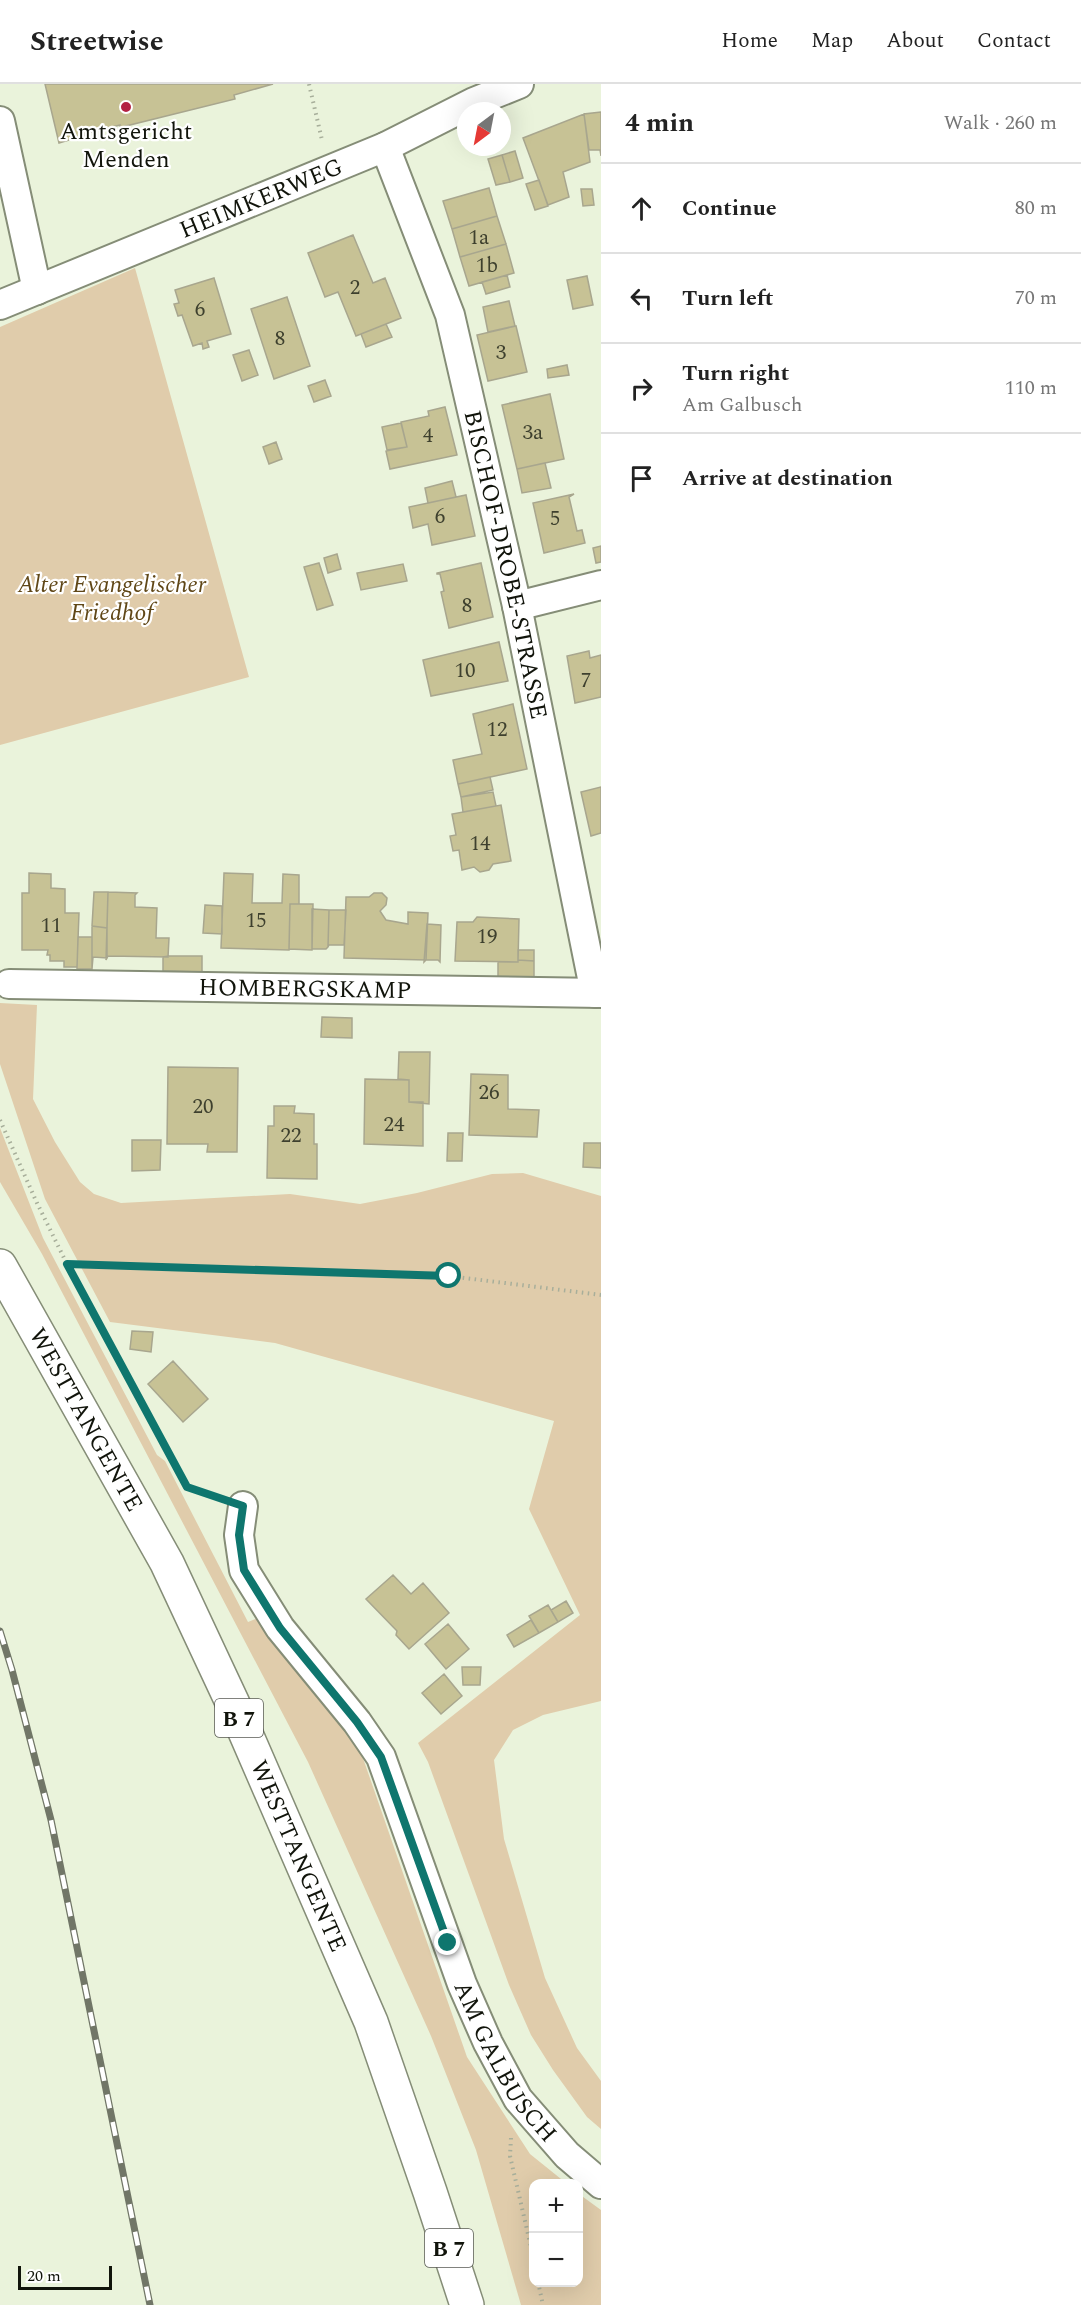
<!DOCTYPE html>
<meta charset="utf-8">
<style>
body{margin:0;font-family:Spectral,serif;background:#f2f2f2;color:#222}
.controls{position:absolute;right:18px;bottom:18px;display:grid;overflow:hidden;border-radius:12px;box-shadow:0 6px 24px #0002}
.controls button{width:54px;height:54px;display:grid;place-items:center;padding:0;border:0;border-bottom:2px solid #e0e0e0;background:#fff;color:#222;font:30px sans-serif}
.compass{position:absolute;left:457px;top:18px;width:54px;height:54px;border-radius:50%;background:#fff;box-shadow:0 6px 24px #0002;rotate:212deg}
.scale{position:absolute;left:18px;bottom:15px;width:94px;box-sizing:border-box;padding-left:6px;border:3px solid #11140b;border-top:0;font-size:16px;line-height:21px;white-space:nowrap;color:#11140b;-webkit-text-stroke:4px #fff;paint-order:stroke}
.stop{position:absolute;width:18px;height:18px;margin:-14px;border:4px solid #0f766e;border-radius:50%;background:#fff}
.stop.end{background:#0f766e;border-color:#fff;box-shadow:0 2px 6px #0008}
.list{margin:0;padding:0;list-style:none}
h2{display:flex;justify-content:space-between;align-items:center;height:78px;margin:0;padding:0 24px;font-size:26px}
h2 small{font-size:20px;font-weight:400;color:#767676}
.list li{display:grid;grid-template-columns:39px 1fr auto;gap:18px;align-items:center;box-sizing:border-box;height:90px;padding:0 24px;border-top:2px solid #e0e0e0}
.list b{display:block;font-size:22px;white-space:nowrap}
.list p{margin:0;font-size:20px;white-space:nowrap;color:#767676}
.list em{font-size:20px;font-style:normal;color:#767676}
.icon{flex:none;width:33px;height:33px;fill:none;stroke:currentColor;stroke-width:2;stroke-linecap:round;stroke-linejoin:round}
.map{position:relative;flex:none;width:601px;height:2221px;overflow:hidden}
header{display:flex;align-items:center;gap:36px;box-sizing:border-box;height:84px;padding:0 30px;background:#fff;border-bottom:2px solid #e0e0e0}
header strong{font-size:28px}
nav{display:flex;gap:33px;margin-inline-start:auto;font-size:21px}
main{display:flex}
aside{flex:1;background:#fff}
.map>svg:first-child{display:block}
.green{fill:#e0ccab}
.building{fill:#c7c295;stroke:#a8a68e;stroke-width:1.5}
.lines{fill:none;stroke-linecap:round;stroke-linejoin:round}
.minor-casing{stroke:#858d77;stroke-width:32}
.primary-casing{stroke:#858d77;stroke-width:36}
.path{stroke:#a7ae9a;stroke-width:4;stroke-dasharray:1.5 4.5;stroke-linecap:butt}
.minor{stroke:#fff;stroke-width:28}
.primary{stroke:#fff;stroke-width:33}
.rail-casing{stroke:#717667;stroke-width:7}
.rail{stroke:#fff;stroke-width:4.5;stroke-dasharray:14;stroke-linecap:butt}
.route{stroke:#0f766e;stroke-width:8}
.poi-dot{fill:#b32142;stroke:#fff;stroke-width:2}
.labels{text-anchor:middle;stroke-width:4.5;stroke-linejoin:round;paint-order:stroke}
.number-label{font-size:21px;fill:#3e402e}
.shield{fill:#fff;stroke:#585a54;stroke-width:1.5}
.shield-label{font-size:22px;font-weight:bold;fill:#11140b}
.poi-label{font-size:24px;fill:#11140b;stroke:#fff}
.street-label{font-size:24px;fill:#11140b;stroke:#fff}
.park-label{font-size:24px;font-style:italic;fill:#604717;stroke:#fff}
</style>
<header>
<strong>Streetwise</strong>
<nav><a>Home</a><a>Map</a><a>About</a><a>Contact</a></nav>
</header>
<main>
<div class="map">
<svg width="601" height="2221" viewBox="0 0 601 2221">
<rect width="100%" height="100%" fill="#eaf3db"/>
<path class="green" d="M135 184 249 593 0 661V243Z
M0 919 37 921 33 1015 55 1058 80 1098 94 1110 121 1119 290 1110 360 1120 417 1109 492 1090 523 1089 601 1112V1617L543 1631 513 1646 494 1676 504 1755 545 1894 577 1964 601 1997V2045L587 2033 553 1986 531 1951 509 1901 428 1678 418 1659 580 1531 529 1425 554 1337 275 1259 110 1238 45 1115 0 980Z
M0 1044 43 1154 157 1371 165 1377 248 1538 260 1533 357 1657 467 1973 530 2070 566 2099 534 2100V2198H578L579 2110 601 2126V2221H521L476 2066 431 1952 308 1678 42 1170 0 1098Z"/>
<path class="building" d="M45 0H273L234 11 235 15 122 43 123 44 120 45V41L84 50 85 54 82 52 59 59Z
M601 28V72L600 66H589L584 30Z
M584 30 590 78 563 88 569 113 548 121 523 54Z
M515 67 523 94 510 98 502 71Z
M502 71 510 98 496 101 488 75Z
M539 96 548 122 535 126 526 100Z
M489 104 497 132 452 145 443 117Z
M581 105H592L594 121 583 122Z
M497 132 506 160 460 173 452 145Z
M353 151 373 199 385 194 401 234 356 252 338 208 325 213 308 169Z
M506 160 514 189 469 202 460 173Z
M507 191 510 203 486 210 482 198Z
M587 192 593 221 573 225 567 196Z
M214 194 231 250 207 257 209 263 203 265 202 259 193 262 182 231 178 232 174 220 179 219 175 206Z
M287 213 310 282 274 295 251 225Z
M509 217 515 242 488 248 483 223Z
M386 240 392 253 366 263 361 250Z
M516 242 527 288 488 297 477 251Z
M249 266 258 291 242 297 233 271Z
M567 281 569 291 548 294 547 285Z
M325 296 331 312 314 318 308 302Z
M550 310 564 375 517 385 502 321Z
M445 323 457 371 390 385 386 367 407 363 401 338 429 332 428 327Z
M401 339 407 363 387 366 382 343Z
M276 358 282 375 269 380 263 363Z
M545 379 551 404 522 409 517 385Z
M452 397 456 413 428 419 425 404Z
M574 410 569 413 577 447 582 446 585 459 544 469 533 419Z
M466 411 475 452 432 461 428 440 413 444 409 423Z
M601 462V478L596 479 593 464Z
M337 470 341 485 328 489 324 474Z
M319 479 333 521 317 526 304 483Z
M481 479 493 533 449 544 441 508 444 507 440 490H437V489Z
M403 480 407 497 361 506 357 489Z
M499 558 508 597 431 612 423 576Z
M589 567 590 574 601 571V613L575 619 567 572Z
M513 620 527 685 458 700 453 676 482 670 473 630Z
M490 693 493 706 461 713 458 700Z
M601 703V749L591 752 581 708Z
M493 708 496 722 463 728 461 713Z
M501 721 511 777 493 780 489 786 480 788 474 783 462 786 459 766 453 767 450 752 456 751 452 730Z
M29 789 51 790V804L65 805V829H79L77 883H64V877H50V871H47L48 866H22V809H29Z
M224 789 253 790 252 819H282L283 790 299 791V820H290L289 866 221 864Z
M94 808H108L107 844 92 842Z
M108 808 137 809 135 811V823L157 824 156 854H169L168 873 108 872 106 876Z
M374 809H382L387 814 386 821 380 827 386 836 408 840V828L428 829 426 876 344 874 346 813H369Z
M290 820H313L312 866 289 865Z
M205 821 222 822V850L203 849Z
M312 825 329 826 328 863 326 865H312Z
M329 826H346L344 861H329L328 863Z
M477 833 519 835 518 878 455 877 457 838H473Z
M427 840 441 841 440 878 438 876H426L424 878Z
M92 842 107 844V874L93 873 92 885Z
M78 853H92V885H77Z
M518 866H534V877L518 876Z
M169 872H202V888L163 887V873Z
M518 876 534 877V894L498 893V878H518Z
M322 933 352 934V954L321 953Z
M399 968H430L429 1020 409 1018V996L398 995Z
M168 983 238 984 237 1068H207L208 1060H167Z
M471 990 508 991V1025L539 1026 537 1053 469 1051Z
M365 995 409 996V1018H423V1062L364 1060Z
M274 1022H295L294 1029 314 1030V1060H317V1095L267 1094 268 1042H274Z
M448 1049H463L462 1077H447Z
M132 1056H161L160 1086 132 1087Z
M584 1059H601V1084L583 1083Z
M132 1247 153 1248 151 1268 130 1265Z
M173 1277 208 1315 183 1338 148 1300Z
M393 1491 411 1510 423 1499 449 1529 409 1565 396 1551 397 1547 366 1515Z
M566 1517 573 1529 558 1538 551 1526Z
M548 1521 558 1538 539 1549 529 1532Z
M531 1536 539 1549 514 1563 507 1551Z
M448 1540 469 1565 446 1585 425 1560Z
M462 1583H481L480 1601H463Z
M444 1590 462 1612 441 1630 422 1609Z"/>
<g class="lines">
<g class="minor-casing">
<g id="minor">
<path d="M0 37 37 206"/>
<path id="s1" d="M385 63 450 231 517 522 595 909"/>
<path id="s2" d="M0 221 385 63 474 18 519 0"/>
<path d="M517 522 601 501"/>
<path id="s3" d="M9 900 601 909"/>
<path id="s4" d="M243 1422 239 1451 244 1486 280 1544 357 1638 381 1673 462 1900 488 1959 518 2015 567 2071 601 2100"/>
</g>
</g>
<g class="primary-casing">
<g id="primary">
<path id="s5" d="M0 1182 167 1479 233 1620 371 1938 430 2108 467 2221"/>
</g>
</g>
<path class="path" d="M309 0 322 56
M0 1036 37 1119 67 1180 187 1403 217 1413
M67 1180 449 1192 601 1211
M511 2054 510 2072 534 2176
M538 2198 543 2221"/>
<use href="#minor" class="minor"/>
<use href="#primary" class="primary"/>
<g class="rail-casing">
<path id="rail" d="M0 1547 12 1586 51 1736 150 2221"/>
</g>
<use href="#rail" class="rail"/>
</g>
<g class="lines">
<path class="route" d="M448 1859 381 1673 357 1638 280 1544 244 1486 239 1451 243 1422 187 1403 67 1180 449 1192"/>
</g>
<circle class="poi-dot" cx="126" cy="23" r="6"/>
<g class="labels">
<g class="number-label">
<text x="479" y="160">1a</text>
<text x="487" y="188">1b</text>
<text x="355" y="210">2</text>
<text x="200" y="232">6</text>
<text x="280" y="261">8</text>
<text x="501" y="275">3</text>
<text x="533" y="355">3a</text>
<text x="428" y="358">4</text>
<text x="440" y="439">6</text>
<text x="555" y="441">5</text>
<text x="467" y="528">8</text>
<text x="465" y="593">10</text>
<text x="586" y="603">7</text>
<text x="497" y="652">12</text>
<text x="480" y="766">14</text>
<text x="256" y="843">15</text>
<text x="51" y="848">11</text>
<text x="487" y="859">19</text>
<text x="489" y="1015">26</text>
<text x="203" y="1029">20</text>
<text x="394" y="1047">24</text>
<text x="291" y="1058">22</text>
</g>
<g class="shield">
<rect x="215" y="1615" width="48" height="38" rx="4.5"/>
<rect x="425" y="2145" width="48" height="38" rx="4.5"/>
</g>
<g class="shield-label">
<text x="239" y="1642">B 7</text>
<text x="449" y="2172">B 7</text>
</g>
<g class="poi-label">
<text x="126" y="55">Amtsgericht<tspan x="126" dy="28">Menden</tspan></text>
</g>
<g class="street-label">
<text dy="8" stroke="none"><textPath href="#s2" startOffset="282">HEIMKERWEG</textPath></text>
<text dy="8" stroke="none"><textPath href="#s1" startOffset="436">BISCHOF-DROBE-STRASSE</textPath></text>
<text dy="8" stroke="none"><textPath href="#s3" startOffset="296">HOMBERGSKAMP</textPath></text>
<text dy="8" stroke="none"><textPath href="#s5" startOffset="176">WESTTANGENTE</textPath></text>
<text dy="8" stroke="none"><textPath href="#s5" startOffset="662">WESTTANGENTE</textPath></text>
<text dy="8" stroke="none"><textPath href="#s4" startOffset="627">AM GALBUSCH</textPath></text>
</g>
<g class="park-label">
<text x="112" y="508">Alter Evangelischer<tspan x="112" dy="28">Friedhof</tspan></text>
</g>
</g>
</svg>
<div class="controls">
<button>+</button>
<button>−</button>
</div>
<svg class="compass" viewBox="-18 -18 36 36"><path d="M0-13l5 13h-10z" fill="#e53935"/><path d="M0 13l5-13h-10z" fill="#767676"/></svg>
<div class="scale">20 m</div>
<div class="stop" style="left:449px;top:1192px"></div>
<div class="stop end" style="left:448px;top:1859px"></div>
</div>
<aside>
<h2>4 min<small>Walk · 260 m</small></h2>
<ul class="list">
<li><svg class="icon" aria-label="ahead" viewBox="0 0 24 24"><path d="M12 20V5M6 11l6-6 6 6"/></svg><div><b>Continue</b></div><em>80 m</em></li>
<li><svg class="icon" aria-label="left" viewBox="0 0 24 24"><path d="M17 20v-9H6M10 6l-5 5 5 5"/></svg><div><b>Turn left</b></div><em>70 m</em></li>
<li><svg class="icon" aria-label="right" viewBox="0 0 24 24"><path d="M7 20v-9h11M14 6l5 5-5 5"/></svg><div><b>Turn right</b><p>Am Galbusch</p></div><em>110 m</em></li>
<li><svg class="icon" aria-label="arrive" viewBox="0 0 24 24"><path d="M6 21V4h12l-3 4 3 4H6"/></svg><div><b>Arrive at destination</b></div></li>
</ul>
</aside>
</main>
